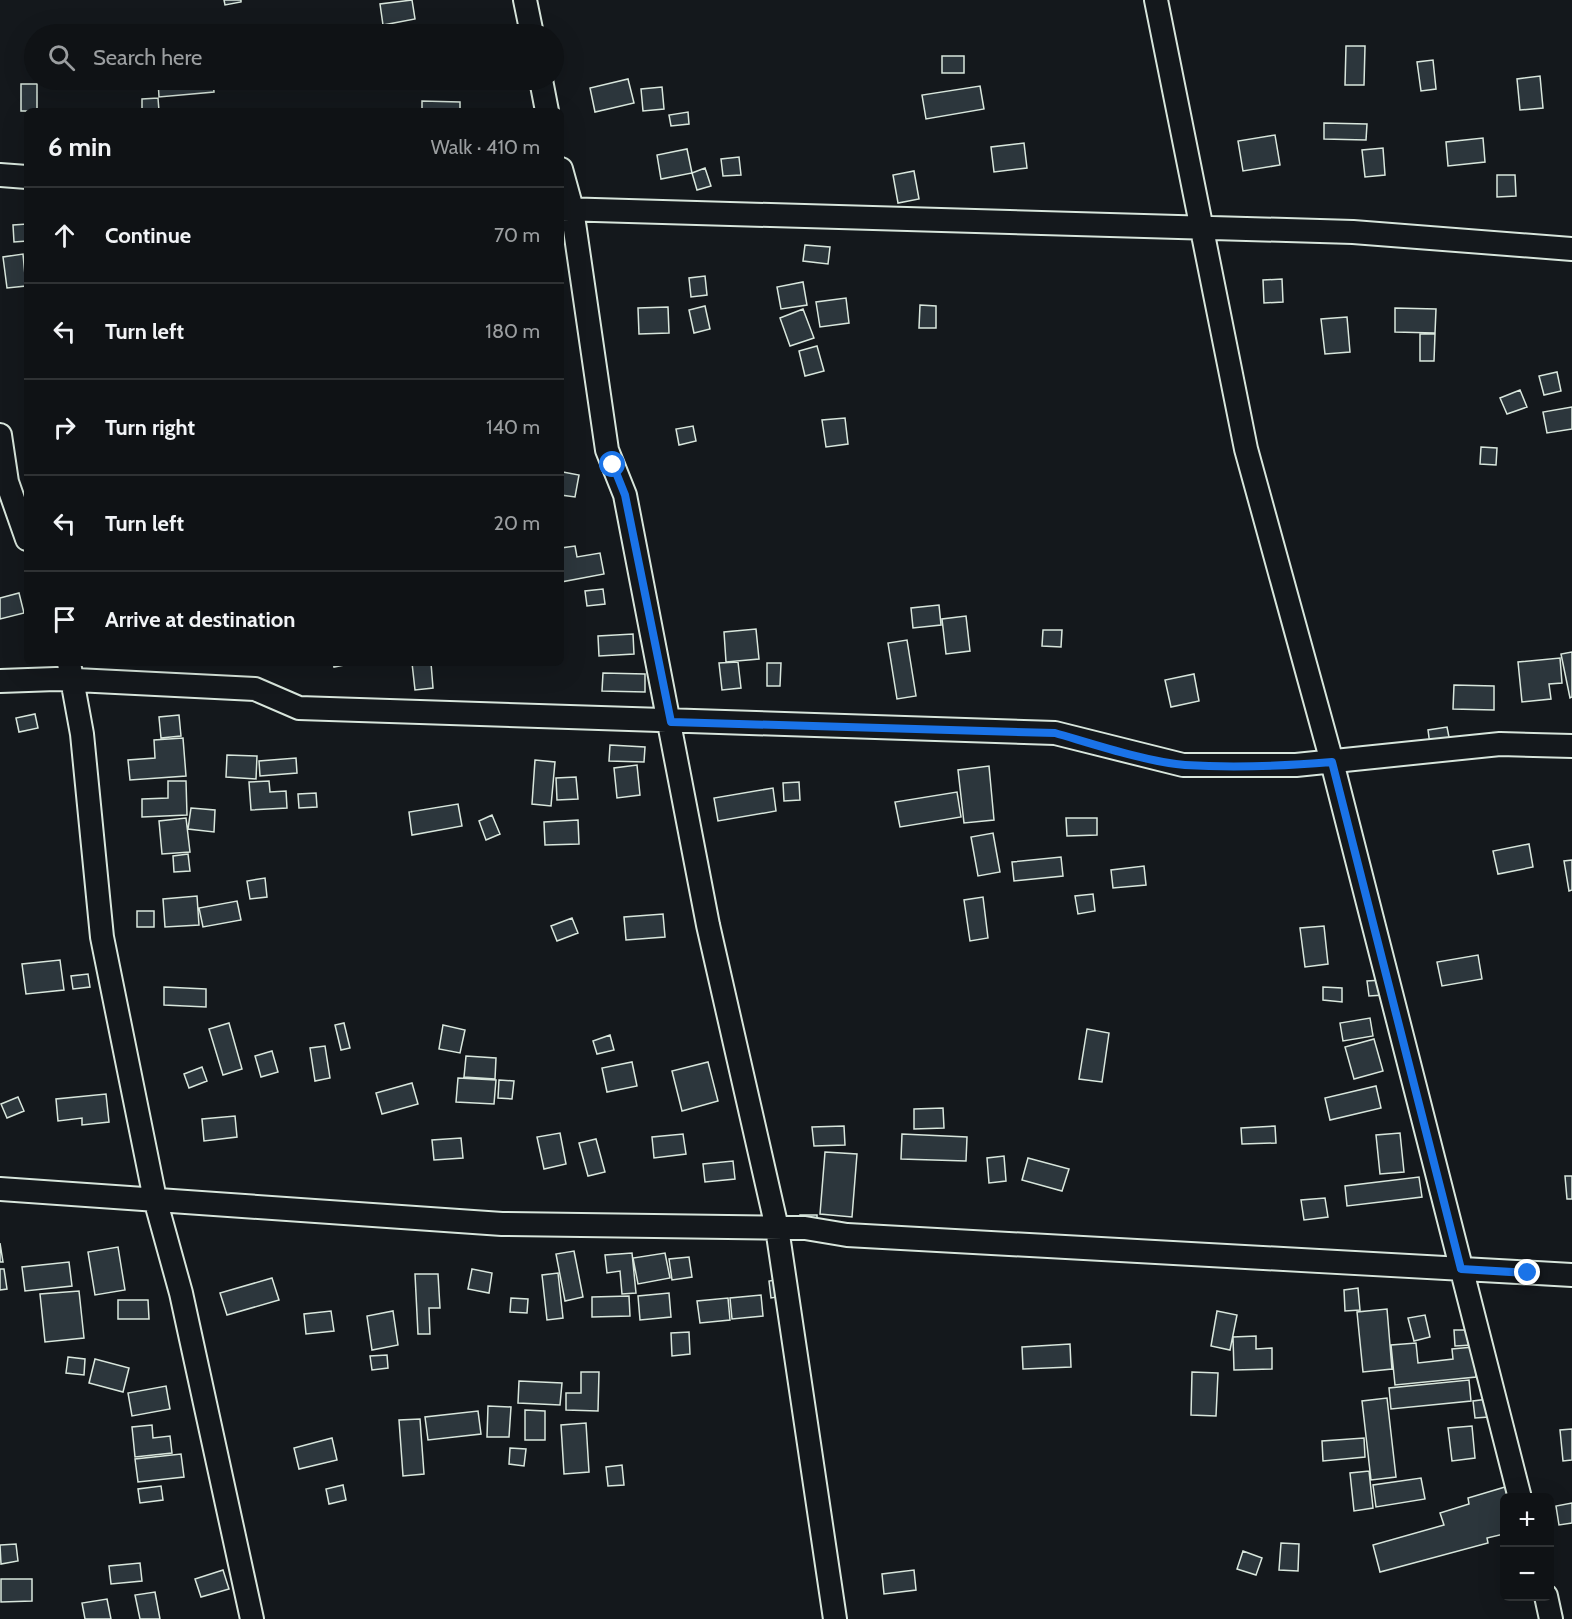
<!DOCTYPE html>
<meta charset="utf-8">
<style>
body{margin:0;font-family:Cabin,sans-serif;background:#1d2022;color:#f1f3f6}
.controls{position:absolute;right:18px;bottom:18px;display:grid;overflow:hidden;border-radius:9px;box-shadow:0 6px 24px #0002}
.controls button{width:54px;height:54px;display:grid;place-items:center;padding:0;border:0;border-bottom:2px solid #2f3234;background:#0f1215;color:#f1f3f6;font:30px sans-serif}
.stop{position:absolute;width:18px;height:18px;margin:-14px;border:4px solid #1a73e8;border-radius:50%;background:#fff}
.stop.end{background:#1a73e8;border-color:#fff;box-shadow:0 2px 6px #0008}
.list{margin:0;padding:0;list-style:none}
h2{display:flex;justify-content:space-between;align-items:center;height:78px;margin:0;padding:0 24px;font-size:26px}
h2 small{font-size:20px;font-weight:400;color:#9b9ea0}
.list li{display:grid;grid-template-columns:39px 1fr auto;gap:18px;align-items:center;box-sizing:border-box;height:96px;padding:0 24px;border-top:2px solid #2f3234}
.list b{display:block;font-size:22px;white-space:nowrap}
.list em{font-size:20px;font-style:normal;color:#9b9ea0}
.icon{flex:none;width:33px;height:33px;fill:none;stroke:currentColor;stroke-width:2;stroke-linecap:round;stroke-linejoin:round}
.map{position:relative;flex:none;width:1572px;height:1619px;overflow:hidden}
.search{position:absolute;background:#0f1215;box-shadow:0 6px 24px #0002;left:24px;top:24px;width:540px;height:66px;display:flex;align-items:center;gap:15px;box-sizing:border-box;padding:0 21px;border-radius:33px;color:#9b9ea0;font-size:22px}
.panel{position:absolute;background:#0f1215;box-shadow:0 6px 24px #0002;left:24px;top:108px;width:540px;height:558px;border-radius:9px}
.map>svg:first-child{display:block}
.building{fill:#2c363c;stroke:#d8e6dc;stroke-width:1.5}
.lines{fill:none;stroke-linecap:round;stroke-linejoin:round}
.minor-casing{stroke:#d8e6dc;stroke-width:26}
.minor{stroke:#14181c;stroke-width:22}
.route{stroke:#1a73e8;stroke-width:8}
</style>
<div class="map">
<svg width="1572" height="1619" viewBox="0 0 1572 1619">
<rect width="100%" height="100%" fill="#14181c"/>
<path class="building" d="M224 0H241V2L225 5Z
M412 0 415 19 383 25 380 4Z
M1346 46H1365L1364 85H1345Z
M942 56H964V73H942Z
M1433 60 1436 89 1421 91 1417 62Z
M1540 76 1543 108 1520 110 1517 79Z
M628 79 634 103 595 112 590 88Z
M158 80H213L214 92 159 97Z
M21 84H37V111H21Z
M980 86 984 109 926 119 922 95Z
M662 87 664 109 643 111 641 89Z
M158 98 159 111H142V99Z
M422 101 460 102V111H422Z
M688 112 689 124 671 126 669 115Z
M1324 123 1367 124 1366 140 1324 139Z
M1275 135 1280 165 1243 171 1238 141Z
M1483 138 1485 162 1448 166 1446 142Z
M1024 143 1027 168 994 172 991 147Z
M1383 148 1385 175 1365 177 1362 150Z
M687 149 692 173 661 179 657 155Z
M739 157 741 175 723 176 721 159Z
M705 168 711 186 697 190 692 173Z
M914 171 919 199 898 203 893 175Z
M1497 175H1515L1516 196 1497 197Z
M27 224V241L14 242 13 225Z
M805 245 830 247 828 264 803 261Z
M23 254 26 286 7 288 3 257Z
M705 276 707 295 691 297 689 278Z
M1282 279 1283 302 1264 303 1263 280Z
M803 282 807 305 781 309 777 287Z
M846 298 849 323 820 327 816 302Z
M920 305 936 306V328H919Z
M705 306 710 329 694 333 689 310Z
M668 307 669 333 639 334 638 308Z
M1395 308 1436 309 1435 333 1395 332Z
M803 309 814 338 790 346 780 318Z
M1347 317 1350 352 1325 354 1321 319Z
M1420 334H1435L1434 361H1420Z
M817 346 824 371 805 376 799 351Z
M1557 372 1561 391 1544 395 1539 376Z
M1520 390 1527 407 1507 414 1500 398Z
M1572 407V429L1547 433 1543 412Z
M845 418 848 444 826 447 822 420Z
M693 426 696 441 679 445 676 429Z
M1481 447 1497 448 1496 465 1480 464Z
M563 472 579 475 575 497 561 495Z
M575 546 577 557 600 553 604 574 561 582V548Z
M603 589 605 604 587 606 585 591Z
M19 593 24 613 0 619V598Z
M939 605 941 625 913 628 911 608Z
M966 616 970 651 946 654 942 619Z
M756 629 759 659 726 662 724 632Z
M1043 630H1062L1061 647 1042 646Z
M633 634 634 654 599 656 598 636Z
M907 640 916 696 897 699 888 643Z
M1572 652V697L1570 698 1561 654Z
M1560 658 1562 683 1549 684 1551 699 1522 702 1518 662Z
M738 662 741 688 722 690 719 663Z
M333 663H354L334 667Z
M412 663H431L433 688 415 690Z
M767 663H781L780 686H767Z
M603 673 645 674V692L602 691Z
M1194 674 1199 701 1171 707 1165 680Z
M1454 685 1494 686V710L1453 709Z
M35 714 38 728 19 732 16 718Z
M179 715 181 736 161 738 159 717Z
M1447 727 1450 742 1430 745 1428 730Z
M183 738 186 776 130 780 128 760 155 758 154 740Z
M610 745 645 747 644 762 609 761Z
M227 755 257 756 256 779 226 777Z
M296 758 297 773 260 776 259 761Z
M535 760 555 762 551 806 532 804Z
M637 765 640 795 617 798 614 768Z
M989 766 994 820 964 823 958 770Z
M576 777 578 799 557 800 556 778Z
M168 781H186L187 815 142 817V799L168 798Z
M269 781 270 792 286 791 287 808 251 810 249 782Z
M799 782 800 800 784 801 783 783Z
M773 788 776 811 718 821 714 798Z
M957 792 961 817 900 827 895 802Z
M316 793 317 807 299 808 298 794Z
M458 804 462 826 412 835 409 812Z
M191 808 215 810 214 832 188 829Z
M492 815 500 834 486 840 479 821Z
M186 818 190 852 162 854 159 821Z
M1066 818H1097V835L1067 836Z
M578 820 579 844 545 845 544 822Z
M993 833 1000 872 978 876 971 837Z
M1529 844 1533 867 1498 874 1493 851Z
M188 854 190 871 174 872 173 856Z
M1061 857 1063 876 1014 881 1012 862Z
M1572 860V890L1569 891 1564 861Z
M1144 866 1146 885 1113 888 1111 870Z
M265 878 267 897 250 899 247 881Z
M1093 894 1095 911 1078 914 1075 896Z
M197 896 199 925 165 927 163 899Z
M983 897 988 938 970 941 964 900Z
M237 901 241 920 203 927 199 908Z
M137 911H154V927H137Z
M663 914 665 937 626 940 624 917Z
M572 918 578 933 557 941 551 926Z
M1324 926 1328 964 1305 967 1300 928Z
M1478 955 1482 979 1442 986 1437 962Z
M60 960 64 990 26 994 22 964Z
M88 974 90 987 73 989 71 976Z
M1382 980 1384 995 1369 996 1367 981Z
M164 987 206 989V1007L164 1005Z
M1323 987 1342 988V1002L1323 1000Z
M1370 1018 1373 1036 1343 1041 1340 1023Z
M229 1023 242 1069 223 1075 209 1029Z
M344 1023 350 1048 341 1050 335 1025Z
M443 1025 465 1030 460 1053 439 1049Z
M1087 1029 1109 1033 1102 1082 1079 1079Z
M610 1035 614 1050 597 1054 593 1041Z
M1374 1039 1383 1071 1354 1079 1345 1047Z
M325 1046 330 1078 315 1081 310 1048Z
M272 1051 278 1072 261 1077 255 1056Z
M466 1056 496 1058 495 1079 464 1077Z
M632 1062 637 1086 607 1092 602 1068Z
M708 1062 718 1101 682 1111 672 1071Z
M202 1067 207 1081 189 1088 184 1074Z
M458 1078 496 1080 494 1104 456 1102Z
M499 1080 514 1081 512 1099 498 1098Z
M412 1083 418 1104 382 1114 376 1093Z
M1376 1086 1381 1108 1330 1120 1325 1098Z
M106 1094 109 1122 82 1125V1118L58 1121 56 1099Z
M18 1097 24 1111 7 1118 1 1104Z
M943 1108 944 1128 914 1129V1109Z
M235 1116 237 1137 204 1141 202 1119Z
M844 1126 845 1145 814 1146 812 1127Z
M1275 1126 1276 1143 1242 1144 1241 1128Z
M560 1133 566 1164 544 1169 537 1137Z
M1400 1133 1404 1172 1380 1174 1376 1135Z
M683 1134 686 1154 654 1158 652 1137Z
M902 1134 967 1137 966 1161 901 1159Z
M461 1138 463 1158 434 1160 432 1140Z
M596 1139 605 1172 588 1176 579 1143Z
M825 1152 857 1154 852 1217 820 1214Z
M1004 1156 1006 1181 989 1183 987 1158Z
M1028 1158 1069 1169 1062 1191 1022 1180Z
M733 1161 735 1179 705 1182 703 1164Z
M1565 1176H1572V1199H1567Z
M1419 1177 1422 1197 1347 1206 1345 1186Z
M1325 1198 1328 1217 1304 1220 1301 1200Z
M800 1215H817V1231L800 1230Z
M0 1243 3 1262H0Z
M118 1247 125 1290 95 1295 88 1252Z
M574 1251 583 1297 565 1301 556 1254Z
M632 1253 636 1293 622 1294 620 1271 607 1273 605 1255Z
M665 1253 670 1278 638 1284 633 1258Z
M689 1257 692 1277 672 1280 669 1259Z
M69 1262 72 1286 25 1291 22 1267Z
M0 1269H4L7 1289 0 1290Z
M472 1269 492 1273 489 1293 468 1289Z
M558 1273 563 1318 547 1320 542 1275Z
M415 1274H438L440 1308H429L430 1334H418Z
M272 1278 279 1300 227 1315 220 1293Z
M787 1278 790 1295 771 1298 769 1281Z
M1358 1288 1360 1310 1345 1311 1344 1290Z
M79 1291 84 1338 45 1342 40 1294Z
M669 1293 671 1317 640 1320 638 1296Z
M761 1295 763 1316 732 1319 730 1298Z
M629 1296 630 1316 592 1317V1297Z
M511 1298 528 1299 527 1313 510 1312Z
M728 1298 730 1320 700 1323 697 1301Z
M118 1300H148L149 1319H118Z
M1387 1309 1392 1369 1363 1372 1357 1312Z
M331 1311 334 1331 306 1334 304 1314Z
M393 1311 398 1345 372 1350 367 1316Z
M1217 1311 1237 1315 1230 1350 1211 1346Z
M1425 1315 1430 1337 1414 1341 1408 1318Z
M1454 1330H1472V1345L1455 1346Z
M689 1332 690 1354 672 1356 671 1333Z
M1256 1336V1349L1272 1348V1369L1234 1370 1233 1337Z
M1416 1343 1418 1363 1453 1359 1452 1349 1473 1347 1476 1377 1395 1385 1391 1345Z
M1070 1344 1071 1367 1023 1369 1022 1347Z
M387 1355 388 1368 372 1370 370 1356Z
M68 1357 85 1359 84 1375 66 1373Z
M95 1359 129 1368 123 1392 89 1383Z
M581 1372H599L598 1411 566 1410V1393H581Z
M1192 1372 1218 1373 1216 1416 1191 1415Z
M1469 1380 1471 1401 1391 1409 1389 1388Z
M519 1381 562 1383 560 1405 518 1403Z
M166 1386 170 1409 132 1416 128 1393Z
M1387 1398 1396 1477 1371 1480 1362 1401Z
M1488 1399 1489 1417 1475 1418 1473 1401Z
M488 1406 511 1407 509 1437H487Z
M525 1410 545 1411V1440H525Z
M478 1411 481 1434 428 1440 425 1417Z
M420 1419 424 1474 403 1476 399 1420Z
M586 1423 589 1472 564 1474 561 1425Z
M152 1425 153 1438 170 1436 172 1453 135 1457 132 1427Z
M1472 1426 1475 1458 1452 1461 1448 1428Z
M1572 1429V1460L1563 1461 1560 1430Z
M332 1438 337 1460 299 1469 294 1448Z
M1364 1438 1365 1457 1323 1461 1322 1441Z
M510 1448 526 1449 524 1466 509 1464Z
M181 1454 184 1477 138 1482 135 1459Z
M622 1465 624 1485 608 1486 606 1467Z
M1369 1471 1373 1508 1354 1511 1350 1473Z
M1421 1478 1425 1499 1376 1507 1373 1485Z
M343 1485 346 1500 329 1504 326 1489Z
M161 1486 163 1500 140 1503 138 1489Z
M1505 1487 1508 1498H1504V1534L1487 1538 1488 1543 1380 1572 1373 1545 1444 1525 1440 1513 1469 1504 1468 1498Z
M1572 1503V1523L1559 1525 1556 1506Z
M1281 1543 1299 1544 1298 1571 1279 1570Z
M16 1544 18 1561 1 1564 0 1545Z
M1243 1551 1262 1558 1256 1575 1237 1569Z
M140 1563 142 1581 111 1584 109 1566Z
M223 1570 229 1589 201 1597 195 1579Z
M914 1570 916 1590 884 1594 882 1574Z
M1 1579H32V1601L1 1602Z
M155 1592 160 1619H140L135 1595Z
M107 1599 111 1619H85L82 1603Z"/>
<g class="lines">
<g class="minor-casing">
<path id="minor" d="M525 0 532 34
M1156 0 1246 449 1332 762 1520 1498
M541 80 547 111
M561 169 572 209 607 450 625 495 708 925 777 1228 835 1619
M0 175 27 177
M561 209 1353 232 1572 249
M0 435 7 482 27 539
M69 663 82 734 102 937 155 1199 181 1293 252 1619
M0 681 56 679 255 689 299 708 1055 733 1183 765H1296L1500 744 1572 746
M0 1189 502 1224 805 1228 847 1235 1572 1275
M1546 1596 1551 1619"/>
</g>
<use href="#minor" class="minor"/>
</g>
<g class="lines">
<path class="route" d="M613 465 625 495 671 722 1055 733C1093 744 1147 762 1185 765 1233 768 1284 766 1332 762L1461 1269 1528 1273"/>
</g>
</svg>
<div class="controls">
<button>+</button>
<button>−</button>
</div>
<div class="stop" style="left:613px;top:465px"></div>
<div class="stop end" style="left:1528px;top:1273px"></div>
<div class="search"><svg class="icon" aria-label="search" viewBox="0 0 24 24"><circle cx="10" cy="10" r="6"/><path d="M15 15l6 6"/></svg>Search here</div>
<section class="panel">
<h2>6 min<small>Walk · 410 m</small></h2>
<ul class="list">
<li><svg class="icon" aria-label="ahead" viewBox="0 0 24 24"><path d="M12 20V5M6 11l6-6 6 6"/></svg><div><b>Continue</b></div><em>70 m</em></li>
<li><svg class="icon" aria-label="left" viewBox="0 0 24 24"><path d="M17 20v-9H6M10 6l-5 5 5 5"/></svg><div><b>Turn left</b></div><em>180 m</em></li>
<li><svg class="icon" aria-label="right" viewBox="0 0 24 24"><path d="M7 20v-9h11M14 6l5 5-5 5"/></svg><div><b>Turn right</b></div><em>140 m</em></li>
<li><svg class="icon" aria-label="left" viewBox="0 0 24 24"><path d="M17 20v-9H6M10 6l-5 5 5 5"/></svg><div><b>Turn left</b></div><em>20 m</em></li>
<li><svg class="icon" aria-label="arrive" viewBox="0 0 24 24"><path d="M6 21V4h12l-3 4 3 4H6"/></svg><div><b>Arrive at destination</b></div></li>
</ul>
</section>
</div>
